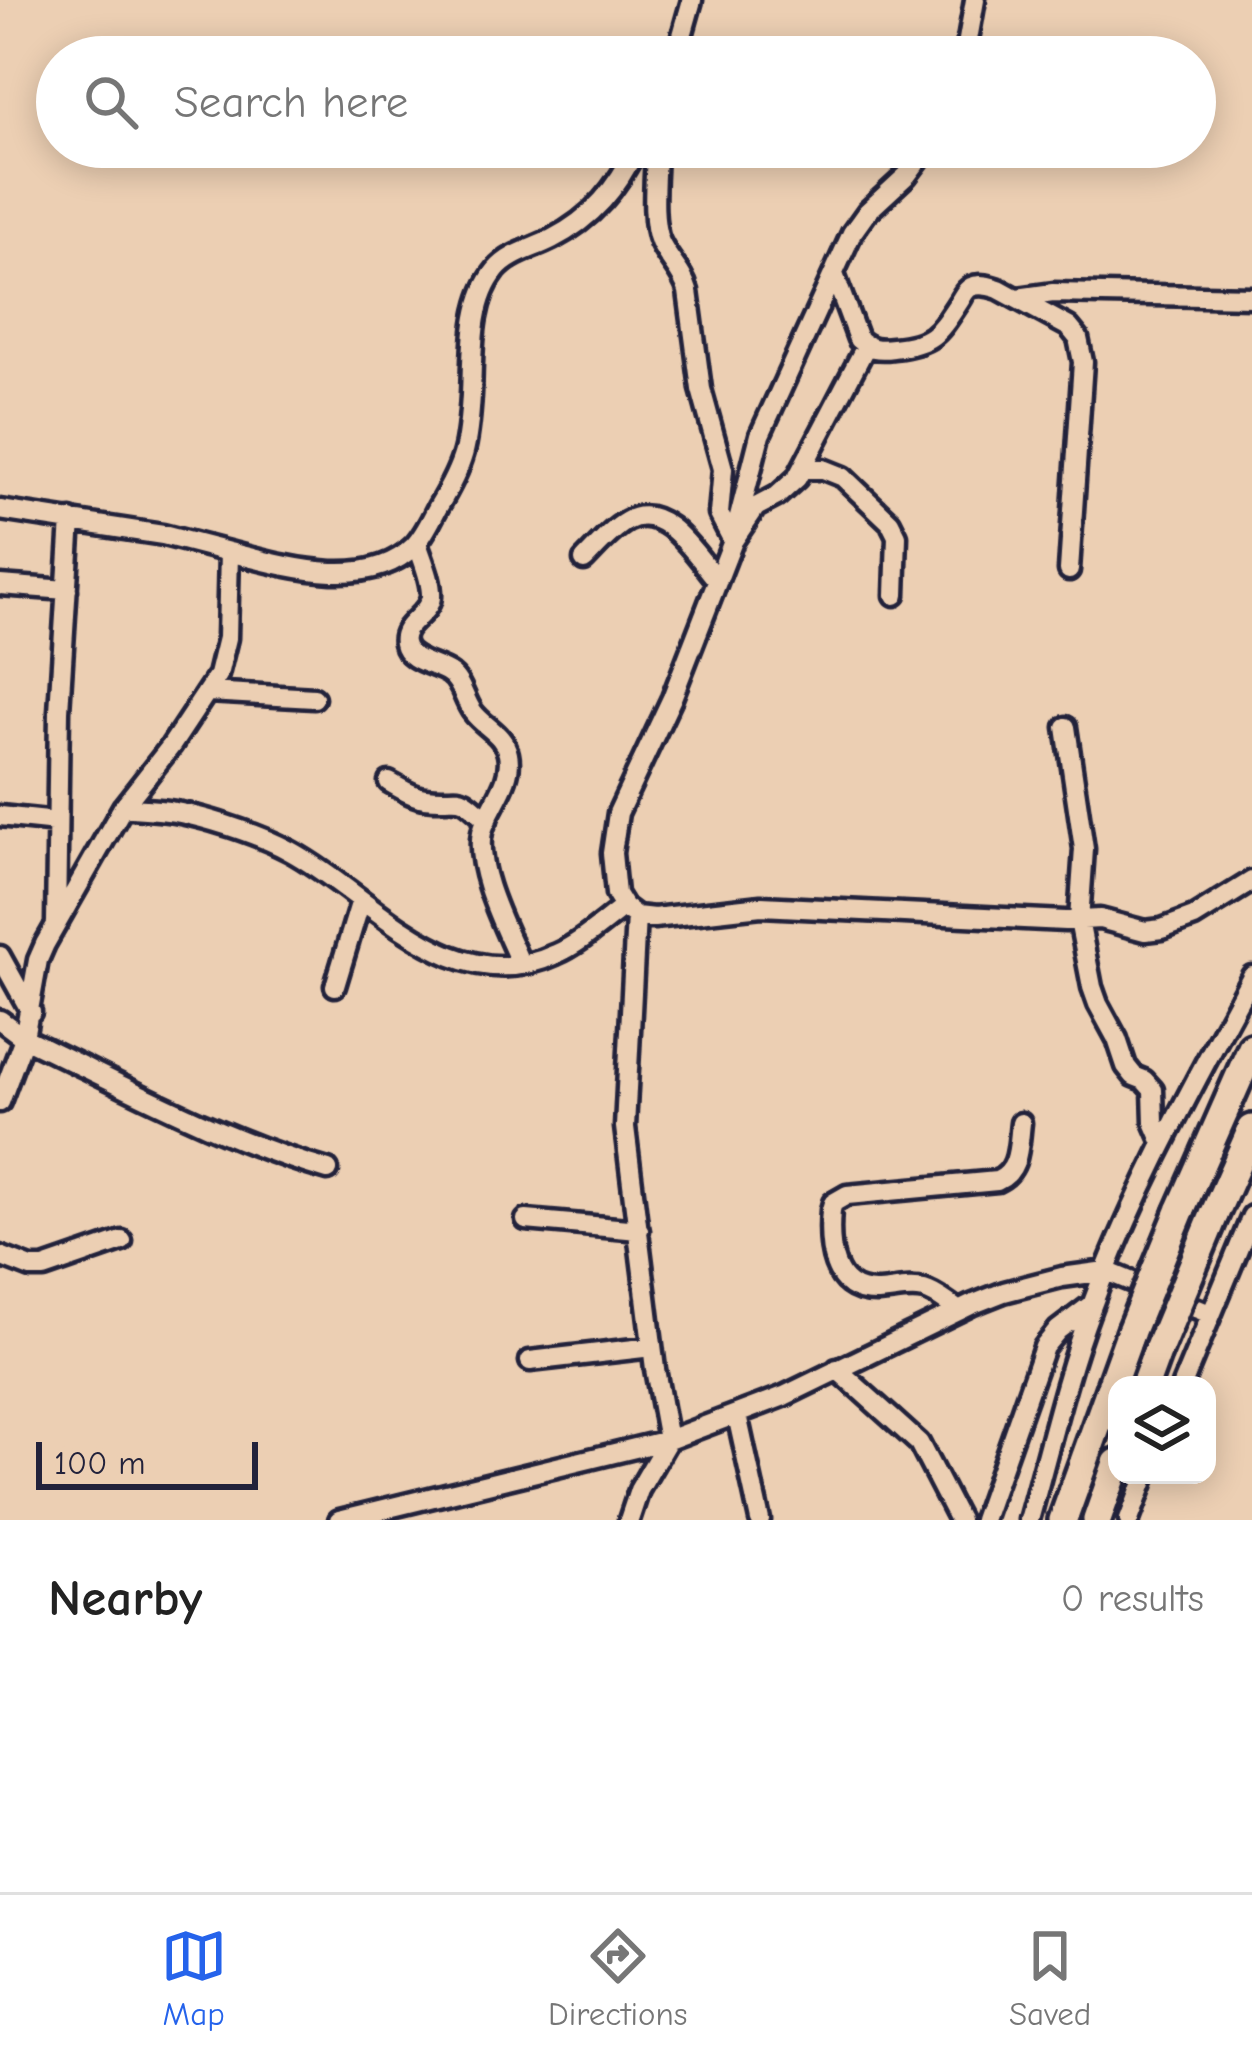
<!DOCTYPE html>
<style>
body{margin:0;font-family:"Comic Neue",sans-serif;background:#f6f6f6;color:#222}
.controls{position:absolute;right:36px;bottom:36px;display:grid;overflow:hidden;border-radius:24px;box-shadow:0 6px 30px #0003}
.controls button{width:108px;height:108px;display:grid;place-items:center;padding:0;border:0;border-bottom:3px solid #e0e0e0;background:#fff;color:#222;font:60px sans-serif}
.scale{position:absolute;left:36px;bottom:30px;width:222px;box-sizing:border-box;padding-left:12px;border:6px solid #22223b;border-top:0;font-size:33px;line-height:42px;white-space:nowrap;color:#22223b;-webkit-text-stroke:9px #eccfb3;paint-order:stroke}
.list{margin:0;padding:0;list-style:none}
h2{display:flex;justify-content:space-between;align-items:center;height:156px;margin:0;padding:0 48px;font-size:51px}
h2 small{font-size:39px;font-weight:400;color:#767676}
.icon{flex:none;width:66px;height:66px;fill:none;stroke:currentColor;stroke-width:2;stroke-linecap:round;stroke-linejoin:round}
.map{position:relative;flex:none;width:1252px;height:1520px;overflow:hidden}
.search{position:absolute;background:#fff;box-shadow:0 6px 30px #0003;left:36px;right:36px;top:36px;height:132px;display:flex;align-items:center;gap:30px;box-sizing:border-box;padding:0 42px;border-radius:66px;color:#767676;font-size:45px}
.sheet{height:372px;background:#fff}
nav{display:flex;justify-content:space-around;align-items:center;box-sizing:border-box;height:168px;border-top:3px solid #e0e0e0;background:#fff;font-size:33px;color:#767676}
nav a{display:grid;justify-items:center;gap:6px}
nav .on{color:#2563eb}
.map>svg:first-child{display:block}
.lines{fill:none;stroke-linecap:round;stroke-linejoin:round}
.minor-casing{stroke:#22223b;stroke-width:27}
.highway-casing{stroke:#22223b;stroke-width:36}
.minor{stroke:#eccfb3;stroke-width:18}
.highway{stroke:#eccfb3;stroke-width:27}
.highway-bridge-casing{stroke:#22223b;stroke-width:36;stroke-linecap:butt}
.highway-bridge{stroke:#eccfb3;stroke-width:27}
</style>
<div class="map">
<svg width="1252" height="1520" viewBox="0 0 1252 1520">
<rect width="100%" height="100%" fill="#eccfb3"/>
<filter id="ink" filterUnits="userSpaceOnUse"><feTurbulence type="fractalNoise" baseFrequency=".00833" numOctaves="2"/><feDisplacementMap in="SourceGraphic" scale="24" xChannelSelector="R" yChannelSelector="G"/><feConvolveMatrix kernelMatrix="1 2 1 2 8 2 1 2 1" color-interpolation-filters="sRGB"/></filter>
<g filter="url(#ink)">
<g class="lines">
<g class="minor-casing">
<path id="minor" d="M676 57 692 0
M965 57 975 0
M656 147C656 173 650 219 660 242 668 260 683 272 688 291L701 389 723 469 719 514 733 541 756 507 777 496 797 478 866 346
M928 147 907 175 867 212 852 233 760 435 733 541 672 698 618 813 612 853 616 894 624 907 636 916 654 918 761 906 1065 921 1100 919 1145 931 1162 929 1194 917 1252 881
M834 274 858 339C869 349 878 350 893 348 933 344 938 334 959 302 963 296 965 290 971 287 980 283 990 286 999 289L1069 327 1078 338 1083 362 1069 570
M1017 298 1053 293 1252 297
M803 469H823L843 477 890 522 897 536 895 595
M0 510 163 535 229 552
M417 543C422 559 432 580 431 597 429 616 400 624 404 643 407 661 436 664 449 673 462 681 464 700 473 712 484 727 504 734 508 754 514 782 488 807 482 832 474 870 507 931 521 965
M584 560C597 547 611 530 627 521 664 500 697 557 717 580
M0 585 67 590
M208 692 314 698
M1066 727 1084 849 1079 920 1092 987 1098 1004 1117 1039 1126 1066 1134 1076 1144 1080 1153 1090 1154 1122 1163 1143
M389 782C400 788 413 797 425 798 464 803 454 788 487 820
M123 807C138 809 153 809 168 811 201 815 261 835 290 851 372 895 452 1003 556 954 581 943 602 923 624 907
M0 816 57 822
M56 923 59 711 71 520
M0 956 31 1012
M335 986 361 900
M0 1020 24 1038C123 1085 222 1140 328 1170
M0 1102 24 1038 38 960 45 944 123 807 171 746 218 675 227 638 229 552C284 566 368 592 414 546 424 536 431 520 438 507 465 462 468 446 471 395 473 355 469 303 496 270 510 253 533 249 552 239 593 218 617 188 637 147
M526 1220 639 1230
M0 1256 31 1268H44L122 1241
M958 1310C947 1303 936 1293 924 1290 909 1286 891 1292 875 1292 831 1292 828 1245 831 1210L833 1203 847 1195 997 1181C1020 1171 1018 1146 1021 1123
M530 1361 652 1347
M837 1369 919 1443 959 1520
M1182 1385 1252 1216
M737 1415 760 1520
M339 1520 668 1440 784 1396 971 1305 1004 1292 1062 1277 1106 1271 1210 1314
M629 1520 639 1490 668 1440 655 1369 625 1127 636 916
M983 1520 1044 1347 1058 1330 1091 1305
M1029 1520C1049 1449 1065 1377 1091 1308 1133 1193 1194 1084 1252 976
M1129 1520 1146 1475"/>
</g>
<g class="highway-casing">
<path id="highway" d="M1180 1211 1252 1048
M1214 1215 1252 1129
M1145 1385 1156 1355
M1063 1520 1131 1331
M1097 1520 1117 1463"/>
</g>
<use href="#minor" class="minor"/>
<use href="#highway" class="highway"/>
<g class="highway-bridge-casing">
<path id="highway-bridge" d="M1131 1331 1180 1211
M1156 1355 1214 1215"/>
</g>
<use href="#highway-bridge" class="highway-bridge"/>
</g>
</g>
</svg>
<div class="controls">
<button><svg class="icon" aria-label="layers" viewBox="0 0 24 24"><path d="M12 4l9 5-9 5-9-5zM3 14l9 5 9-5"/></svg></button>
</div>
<div class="scale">100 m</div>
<div class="search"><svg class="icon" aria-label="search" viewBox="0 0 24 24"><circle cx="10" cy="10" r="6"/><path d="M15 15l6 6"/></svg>Search here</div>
</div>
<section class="sheet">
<h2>Nearby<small>0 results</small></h2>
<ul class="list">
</ul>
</section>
<nav>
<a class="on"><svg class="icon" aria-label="map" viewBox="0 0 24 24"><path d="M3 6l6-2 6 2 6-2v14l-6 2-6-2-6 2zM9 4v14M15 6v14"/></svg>Map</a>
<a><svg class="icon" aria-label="directions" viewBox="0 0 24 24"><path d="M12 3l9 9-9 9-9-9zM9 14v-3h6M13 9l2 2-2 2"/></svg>Directions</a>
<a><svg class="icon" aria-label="saved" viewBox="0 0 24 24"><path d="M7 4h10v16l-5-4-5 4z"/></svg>Saved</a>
</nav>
